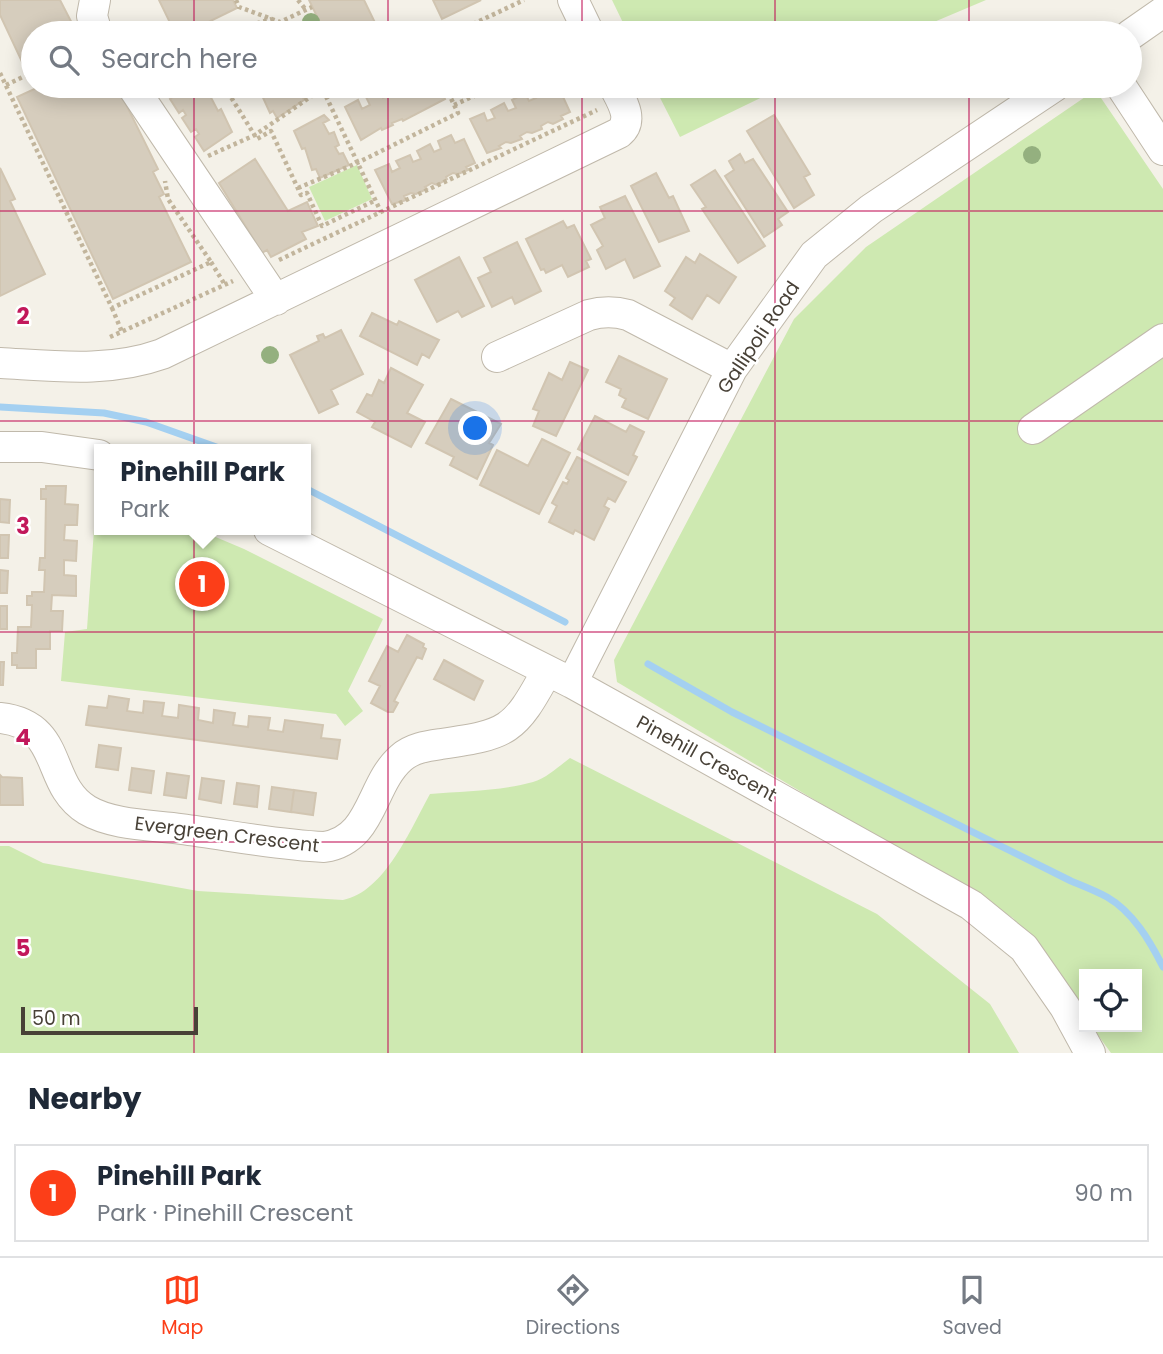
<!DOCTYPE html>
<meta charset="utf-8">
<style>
body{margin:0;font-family:Poppins,sans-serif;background:#f6f6f7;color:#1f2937}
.controls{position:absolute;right:21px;bottom:21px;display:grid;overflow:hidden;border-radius:0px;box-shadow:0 4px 18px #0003}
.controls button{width:63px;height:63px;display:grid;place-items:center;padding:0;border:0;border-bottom:2px solid #e0e1e3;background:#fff;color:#1f2937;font:35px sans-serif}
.scale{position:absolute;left:21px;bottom:18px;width:177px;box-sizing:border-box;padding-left:7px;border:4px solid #484137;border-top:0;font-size:19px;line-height:24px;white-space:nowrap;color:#484137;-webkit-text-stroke:5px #fff;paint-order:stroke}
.you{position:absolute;left:476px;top:429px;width:24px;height:24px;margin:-18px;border:5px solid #fff;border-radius:50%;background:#1a73e8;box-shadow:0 0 0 10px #1a73e833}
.badge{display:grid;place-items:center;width:46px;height:46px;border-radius:50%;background:#fc3e18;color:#fff;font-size:23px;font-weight:700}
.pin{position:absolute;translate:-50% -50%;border:4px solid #fff;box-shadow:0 2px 7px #0006}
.popup{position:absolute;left:94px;top:444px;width:217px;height:91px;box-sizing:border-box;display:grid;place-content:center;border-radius:0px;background:#fff;filter:drop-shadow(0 2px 5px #0005);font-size:23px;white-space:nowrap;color:#747a83}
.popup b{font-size:26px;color:#1f2937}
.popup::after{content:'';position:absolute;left:50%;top:100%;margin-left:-14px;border:14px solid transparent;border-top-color:#fff}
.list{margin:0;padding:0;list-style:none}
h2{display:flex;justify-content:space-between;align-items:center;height:91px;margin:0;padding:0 28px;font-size:30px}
h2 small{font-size:23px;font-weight:400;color:#747a83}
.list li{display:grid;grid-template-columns:46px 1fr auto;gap:21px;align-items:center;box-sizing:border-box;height:98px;margin:0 14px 14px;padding:0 14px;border:2px solid #e0e1e3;border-radius:0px}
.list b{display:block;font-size:26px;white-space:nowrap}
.list p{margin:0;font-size:23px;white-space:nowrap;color:#747a83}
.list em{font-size:23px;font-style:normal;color:#747a83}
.icon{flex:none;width:38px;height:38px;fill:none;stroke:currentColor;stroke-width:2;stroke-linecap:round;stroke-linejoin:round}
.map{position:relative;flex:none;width:1163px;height:1053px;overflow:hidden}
.search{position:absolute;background:#fff;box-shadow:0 4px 18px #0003;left:21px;right:21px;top:21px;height:77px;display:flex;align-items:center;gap:18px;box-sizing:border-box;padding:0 24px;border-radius:38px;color:#747a83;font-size:26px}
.sheet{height:203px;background:#fff}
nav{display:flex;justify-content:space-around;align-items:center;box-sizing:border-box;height:98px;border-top:2px solid #e0e1e3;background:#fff;font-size:19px;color:#747a83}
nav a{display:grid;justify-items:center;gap:4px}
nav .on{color:#fc3e18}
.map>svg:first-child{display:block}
.green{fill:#cee9b1}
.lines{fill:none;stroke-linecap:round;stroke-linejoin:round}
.stream{stroke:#a4d0f1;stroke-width:7}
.building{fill:#d6cdbd;stroke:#d1c5b1;stroke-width:2}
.minor-casing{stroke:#c0b9ab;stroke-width:32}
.path{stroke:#c2b59c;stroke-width:4.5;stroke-dasharray:3.5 3.5;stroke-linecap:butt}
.minor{stroke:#fff;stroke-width:30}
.tree{fill:#94b07f}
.grid{fill:none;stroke:#c2185b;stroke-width:2;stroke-opacity:0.55}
.labels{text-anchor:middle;stroke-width:5;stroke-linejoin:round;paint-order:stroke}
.street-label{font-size:19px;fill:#484137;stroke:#fff}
.grid-label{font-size:23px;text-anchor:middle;font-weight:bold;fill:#c2185b;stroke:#fff;stroke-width:5;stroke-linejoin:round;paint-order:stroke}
</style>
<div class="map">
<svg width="1163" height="1053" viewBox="0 0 1163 1053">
<rect width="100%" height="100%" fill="#f4f1e8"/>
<path class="green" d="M612 0H986L908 33H628Z
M654 86H785L680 137Z
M1088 95 1101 98 1163 189V1053H1111L1092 1027H1137V974H1084V1016L1013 918 617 682 614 660 794 319 866 247Z
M357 165 372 199 325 221 309 187Z
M97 487 99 488V530H199L244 549 383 619 348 691 363 711 345 726 336 714 61 681 65 632 87 629Z
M570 758 877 914 990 1004 1019 1053H0V846H9L43 863 198 891 343 900C385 892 411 828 430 794 464 791 501 791 533 782 547 778 559 766 570 758Z"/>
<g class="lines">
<path class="stream" d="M0 407 104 413 146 422 222 449
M305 488 565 622
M648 664 732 712 1071 881C1083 886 1096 891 1107 897 1133 912 1150 941 1163 967"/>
</g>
<path class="building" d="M0 0H60L77 33H33V59L23 64 0 15Z
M159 0H233L237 8 186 33H175Z
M309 0H364L380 33H325Z
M433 0H481L442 19Z
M519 23 523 31 531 27 534 33H505L504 31Z
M41 86H117L158 169 153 172 164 194 159 197 191 262 113 299 17 97Z
M163 86H201L205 92 207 90 218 111 221 109 232 132 204 151 195 137 199 134 196 129 191 132 182 118 186 115 183 110 179 113 170 99 175 95 170 89 166 91Z
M252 86H288L294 93 299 90 304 100 277 118 273 111 270 113 260 91 257 93Z
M389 86H402L403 89 409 86H438L445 99 403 121 402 119 392 123 393 125 382 130 381 128 361 140 345 107 358 100 362 109 370 105 366 97 379 91 383 98 391 94 387 87Z
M456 86H472V90L459 94Z
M543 86H547L550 92 559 88 570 112 561 116 563 119 553 124 548 122 541 126 542 129 532 133 527 132 520 136 522 139 511 143 506 142 499 146 501 148 487 153 470 119 484 113 487 121 495 118 491 110 504 103 508 111 516 108 512 100 525 93 529 101 536 98 533 90Z
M324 115 329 120 323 123 329 134 334 132 339 145 335 147 339 154 343 153 349 165 320 178 316 169 312 170 305 148 302 149 294 131Z
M774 115 810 174 804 177 814 195 794 208 747 131Z
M451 135 455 143 464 139 475 163 466 167 468 170 458 174 453 173 446 177 447 179 437 185 432 183 425 187 427 189 416 194 411 193 404 196 406 200 392 204 375 170 389 164 392 172 400 168 396 161 410 155 413 162 421 159 417 151 430 144 434 152 441 149 438 141Z
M740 154 745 163 753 159 788 212 778 219 782 225 764 237 725 176 734 170 729 161Z
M255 159 288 211 307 202 318 226 302 232 306 239 271 257 267 250 262 253 219 183Z
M0 168 15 199 10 201 45 274 0 296Z
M715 170 765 246 738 263 702 209 706 207 691 185Z
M656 173 669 198 673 196 689 231 659 242 631 186Z
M625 196 660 266 634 278 625 259 606 269 597 250 603 246 591 225 605 218 600 207Z
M563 221 567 228 574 225 591 259 586 261 589 267 568 277 562 265 546 273 544 269 541 270 526 239Z
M517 242 541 291 515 304 512 297 492 307 478 278 491 272 484 258Z
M700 254 736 277 719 303 707 295 692 319 670 305 675 298 665 291 686 257 695 263Z
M459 257 484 306 462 317 458 311 437 322 415 280Z
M372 313 397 325 399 321 439 340 429 358 422 354 417 365 360 336Z
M341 330 363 374 331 390 338 404 319 413 290 355 319 341 317 336 323 334 325 338Z
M619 356 667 379 648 419 622 407 626 399 619 395 621 389 606 382Z
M570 362 588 370 556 436 533 426 539 411 533 409 549 373 562 380Z
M391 368 423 385 407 413 425 422 411 447 372 427 375 422 357 412 367 394 372 396 379 380 384 383Z
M451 399 501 424 489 443 493 445 477 479 450 465 454 457 426 443Z
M595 416 626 432 630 425 644 432 633 455 637 457 628 475 578 449Z
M542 439 570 453 539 514 480 485 497 450 528 466Z
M577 457 626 482 615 502 608 498 604 506 609 509 594 540 575 530 573 534 549 522 557 506 552 503 563 482 567 484 569 480 566 478Z
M46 486H66L65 504 78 505 77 525H65L64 540 77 541 76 561 64 560V575L76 576V596L52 595 51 611H63L62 631H50V649H36V668H17V665H12V653H17L18 627H31L32 605H27V596H32V592H44L45 570H39L40 558H45L46 499H41V489H46Z
M0 499 10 500 9 523 0 522Z
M0 535H9L8 558H0Z
M0 570 8 571 7 593H0Z
M0 606H7V629H0Z
M407 635 424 644 423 647 426 649 422 659 417 657 394 701 398 703 393 712H388L371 703 380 686 369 681 387 646 398 652Z
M444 660 483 681 474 700 434 679Z
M0 662H4L3 685H0Z
M109 696 129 699 127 711 143 713 144 701 164 703 162 716 178 718 179 705 199 708 198 720 213 723 214 710 235 713 233 725 248 727 249 716 270 718 268 730 283 732 285 720 323 725 321 738 340 740 337 759 86 725 89 706 107 708Z
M99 745 121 748 118 770 96 767Z
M132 768 154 771 151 793 129 790Z
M167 773 189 776 186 798 164 795Z
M0 775 2 777 22 778 23 805H0Z
M202 778 224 781 221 803 199 799Z
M237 783 259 786 257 807 234 804Z
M272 787 294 790 291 812 269 809Z
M294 790 316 793 313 815 291 812Z"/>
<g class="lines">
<g class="minor-casing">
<path id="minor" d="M95 0 92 16 97 33
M573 0 589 33
M1130 35 1163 12
M132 86 276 300
M1121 86 1163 150
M497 357 589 315C603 311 614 311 628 315L732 369
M0 363C54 366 109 373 162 354L619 133C635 120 621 100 614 86
M1033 429 1163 339
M0 447H42L99 455
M269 530 572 683 971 905 1024 948 1065 1007 1090 1053
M572 683 732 369 814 255 871 209 1055 86
M0 718C65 725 44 784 87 810 112 825 152 825 181 829 228 835 276 845 324 847 373 840 370 785 401 758 412 748 427 746 441 744 508 734 514 732 547 671"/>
</g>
<path class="path" d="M236 0 239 7 280 22 312 7
M298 0 306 10
M280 22 286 33
M223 33 272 19
M454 33 524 0
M0 73 112 308 211 262 168 199 165 181
M6 85 33 72
M224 86 257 139 271 131 301 195 307 193 322 226 376 200
M323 90 381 212
M454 105 496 86
M208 156 255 135 316 93 331 86
M298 188 357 163 458 113 445 86
M279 260 597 110
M211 262 225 285
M112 308 122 332
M110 337 233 281"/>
<use href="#minor" class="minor"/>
</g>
<g class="tree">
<circle cx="311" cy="22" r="9"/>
<circle cx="1032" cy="155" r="9"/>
<circle cx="270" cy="355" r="9"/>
</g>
<path class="grid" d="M194 0V33M388 0V33M582 0V33M775 0V33M969 0V33M194 86V1053M388 86V1053M582 86V1053M775 86V1053M969 86V1053M0 211H1163M0 421H1163M0 632H1163M0 842H1163"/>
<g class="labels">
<g class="street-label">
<text transform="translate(758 337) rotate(-56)" y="7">Gallipoli Road</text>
<text transform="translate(707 758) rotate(29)" y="7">Pinehill Crescent</text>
<text transform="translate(227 834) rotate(7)" y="7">Evergreen Crescent</text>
</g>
</g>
<g class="grid-label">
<text x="23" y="324">2</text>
<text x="23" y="534">3</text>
<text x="23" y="745">4</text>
<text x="23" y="956">5</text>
</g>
</svg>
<div class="controls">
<button><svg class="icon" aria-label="locate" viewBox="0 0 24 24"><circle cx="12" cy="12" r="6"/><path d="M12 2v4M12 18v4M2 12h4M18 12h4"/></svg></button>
</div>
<div class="scale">50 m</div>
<div class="you"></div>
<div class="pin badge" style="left:202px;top:584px">1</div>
<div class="popup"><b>Pinehill Park</b>Park</div>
<div class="search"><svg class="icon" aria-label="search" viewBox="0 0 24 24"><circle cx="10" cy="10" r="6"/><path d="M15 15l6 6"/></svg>Search here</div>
</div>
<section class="sheet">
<h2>Nearby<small></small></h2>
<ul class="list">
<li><span class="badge">1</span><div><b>Pinehill Park</b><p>Park · Pinehill Crescent</p></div><em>90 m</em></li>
</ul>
</section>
<nav>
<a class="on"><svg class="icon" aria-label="map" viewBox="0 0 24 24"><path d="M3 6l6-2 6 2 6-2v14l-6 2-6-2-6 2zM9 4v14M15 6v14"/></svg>Map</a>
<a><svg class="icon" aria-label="directions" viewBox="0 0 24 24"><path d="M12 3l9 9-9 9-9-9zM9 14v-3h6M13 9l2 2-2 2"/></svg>Directions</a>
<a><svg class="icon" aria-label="saved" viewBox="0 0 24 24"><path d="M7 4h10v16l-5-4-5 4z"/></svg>Saved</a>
</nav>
